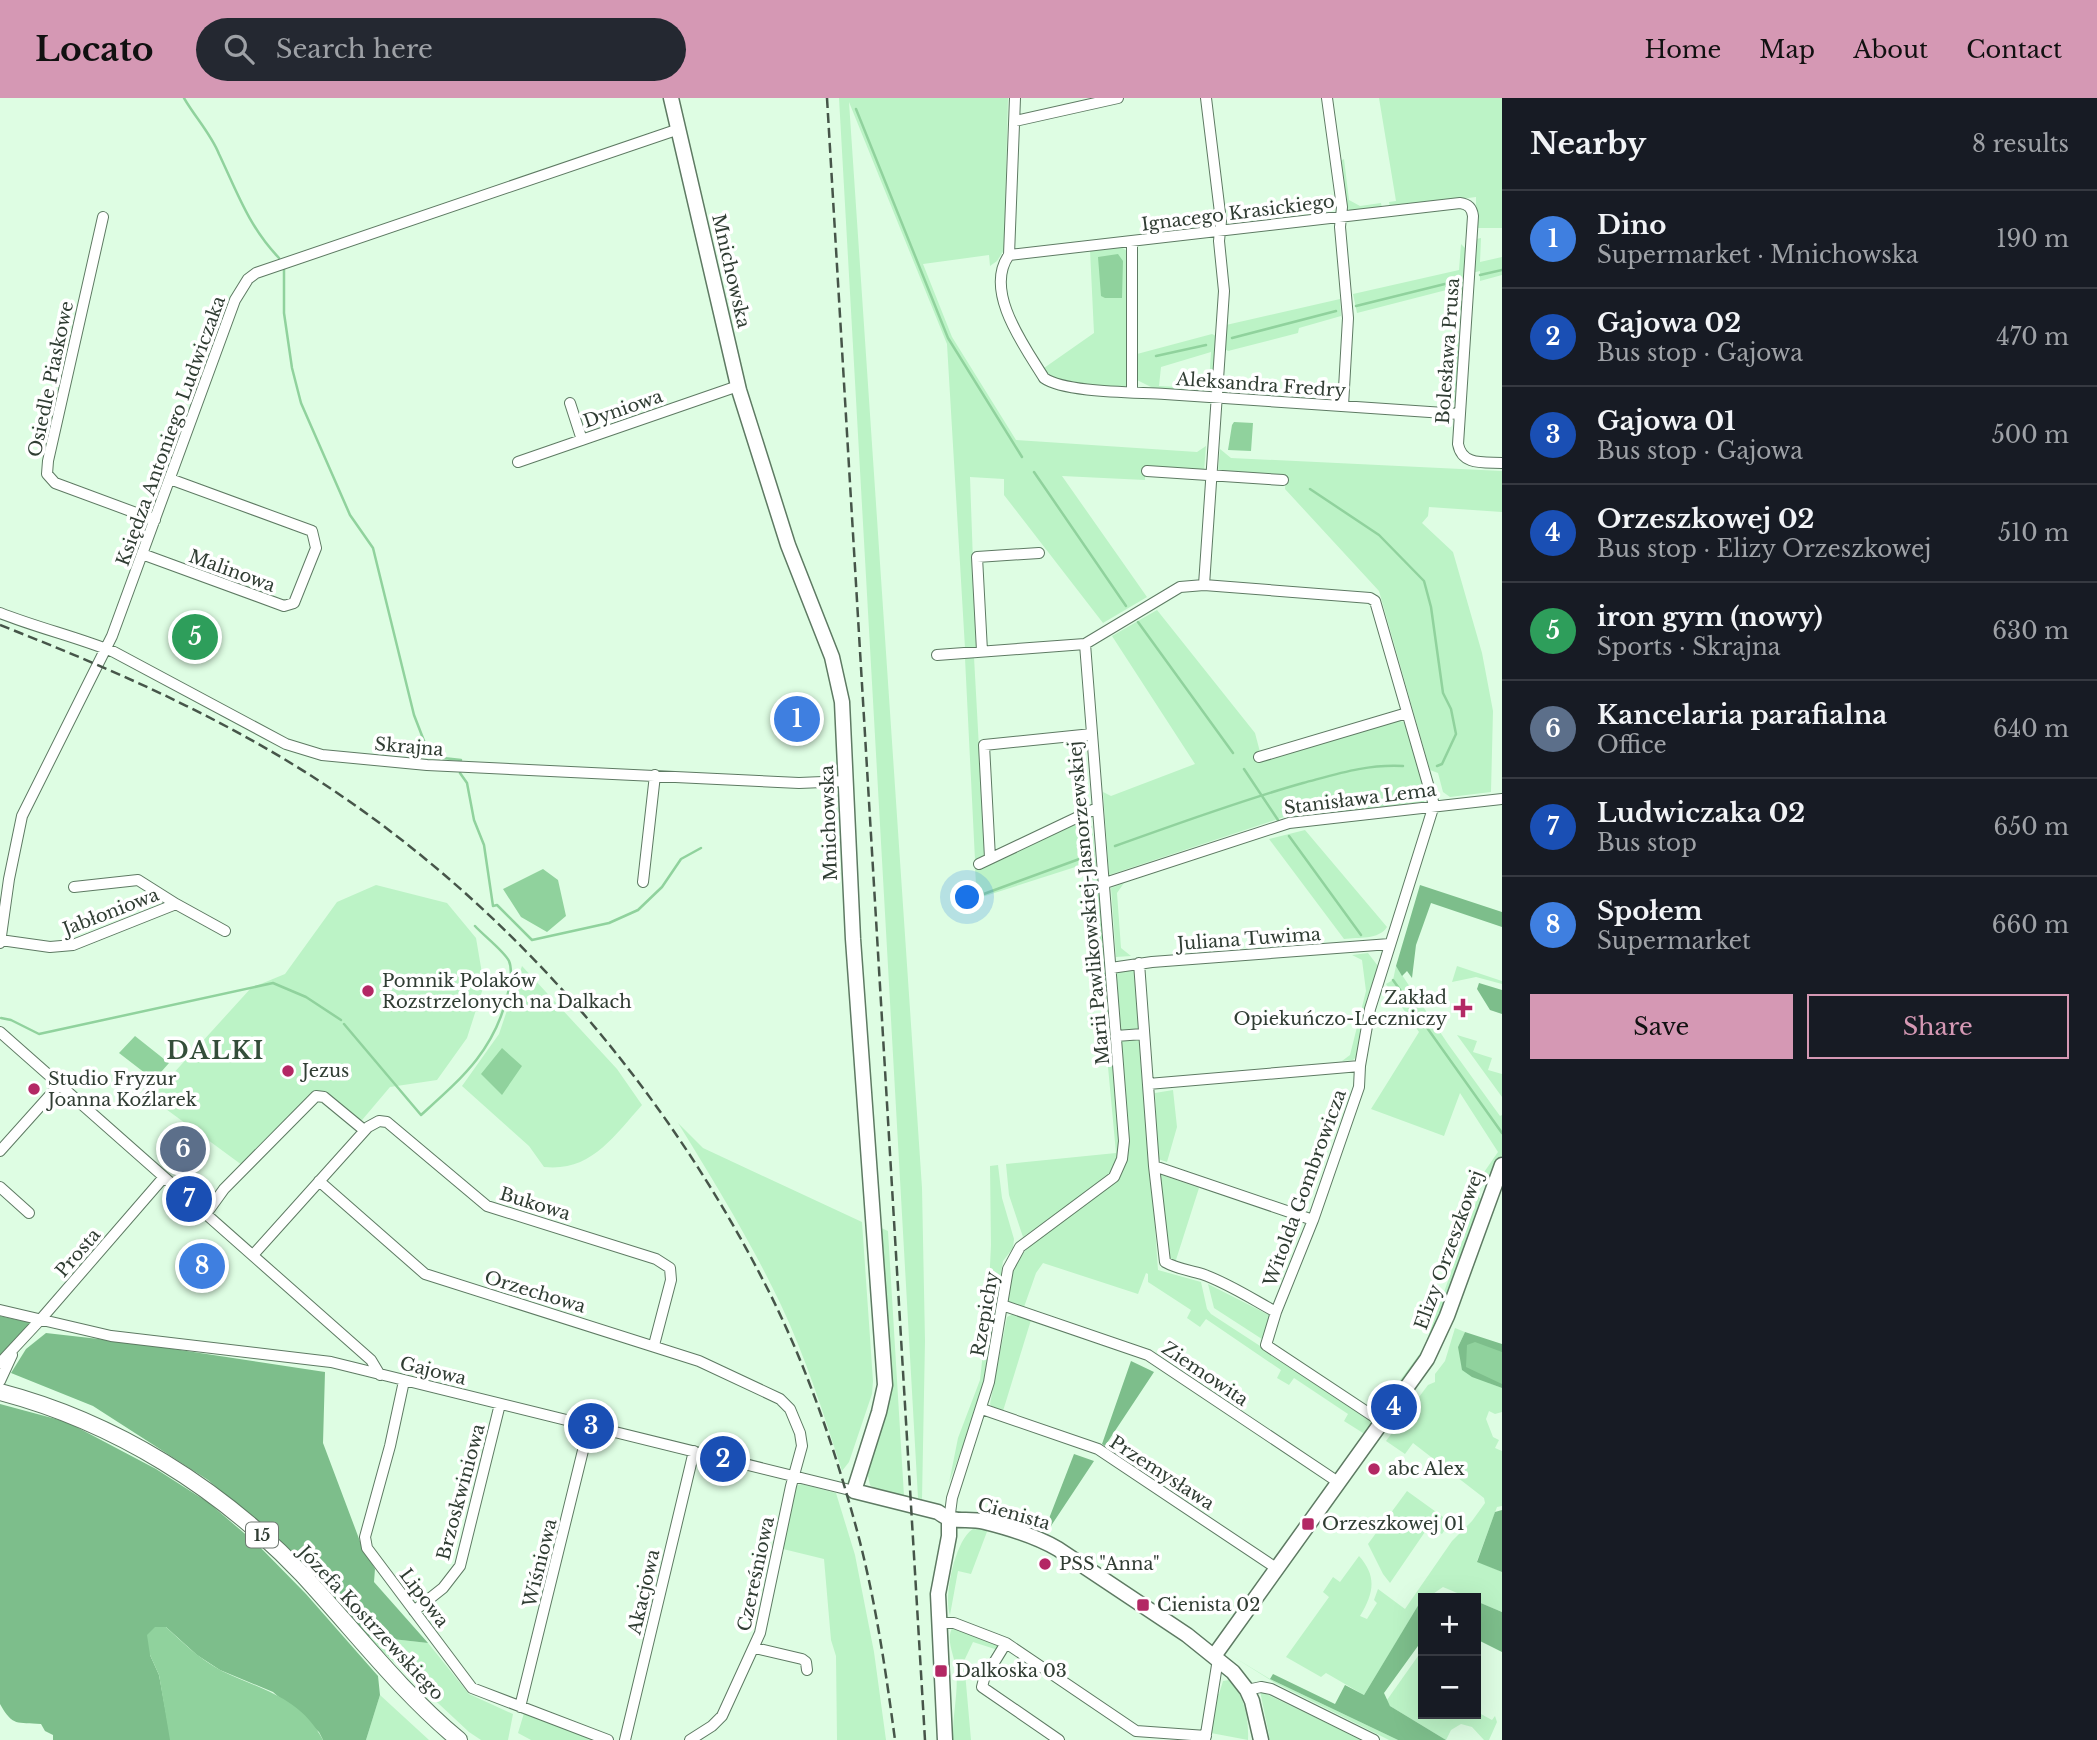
<!DOCTYPE html>
<meta charset="utf-8">
<style>
body{margin:0;font-family:"Libre Baskerville",serif;background:#242831;color:#f1f3f6}
.controls{position:absolute;right:21px;bottom:21px;display:grid;overflow:hidden;border-radius:0px;box-shadow:0 7px 28px #0002}
.controls button{width:63px;height:63px;display:grid;place-items:center;padding:0;border:0;border-bottom:2px solid #363941;background:#171b24;color:#f1f3f6;font:35px sans-serif}
.you{position:absolute;left:968px;top:800px;width:24px;height:24px;margin:-18px;border:5px solid #fff;border-radius:50%;background:#1a73e8;box-shadow:0 0 0 10px #1a73e833}
.badge{display:grid;place-items:center;width:46px;height:46px;border-radius:50%;background:#d598b4;color:#fff;font-size:23px;font-weight:700}
.pin{position:absolute;translate:-50% -50%;border:4px solid #fff;box-shadow:0 2px 7px #0006}
.list{margin:0;padding:0;list-style:none}
h2{display:flex;justify-content:space-between;align-items:center;height:91px;margin:0;padding:0 28px;font-size:30px}
h2 small{font-size:23px;font-weight:400;color:#9ea1a6}
.list li{display:grid;grid-template-columns:46px 1fr auto;gap:21px;align-items:center;box-sizing:border-box;height:98px;padding:0 28px;border-top:2px solid #363941}
.list b{display:block;font-size:26px;white-space:nowrap}
.list p{margin:0;font-size:23px;white-space:nowrap;color:#9ea1a6}
.list em{font-size:23px;font-style:normal;color:#9ea1a6}
.actions{display:flex;gap:14px;padding:21px 28px}
.actions a{flex:1;padding:16px 0;border:2px solid #d598b4;border-radius:0px;text-align:center;font-size:24px;color:#d598b4}
.actions .main{background:#d598b4;color:#111}
.icon{flex:none;width:38px;height:38px;fill:none;stroke:currentColor;stroke-width:2;stroke-linecap:round;stroke-linejoin:round}
.map{position:relative;flex:none;width:1502px;height:1642px;overflow:hidden}
header{display:flex;align-items:center;gap:42px;box-sizing:border-box;height:98px;padding:0 35px;background:#d598b4;color:#111}
header strong{font-size:33px}
nav{display:flex;gap:38px;margin-inline-start:auto;font-size:24px}
.search{width:490px;height:63px;background:#242831;display:flex;align-items:center;gap:18px;box-sizing:border-box;padding:0 24px;border-radius:38px;color:#9ea1a6;font-size:26px}
main{display:flex}
aside{flex:1;background:#171b24}
.map>svg:first-child{display:block}
.green{fill:#bcf3c6;fill-rule:evenodd}
.forest{fill:#7dbe8b}
.water{fill:#90d29d}
.lines{fill:none;stroke-linecap:round;stroke-linejoin:round}
.stream{stroke:#90d29d;stroke-width:2.5}
.street-casing{stroke:#5e7a63;stroke-width:12}
.secondary-casing{stroke:#5e7a63;stroke-width:17}
.primary-casing{stroke:#5e7a63;stroke-width:18}
.street{stroke:#fff;stroke-width:10}
.secondary{stroke:#fff;stroke-width:14}
.primary{stroke:#fff;stroke-width:16}
.rail{stroke:#465549;stroke-width:2.5;stroke-dasharray:10 5;stroke-linecap:butt}
.poi-dot{fill:#b32864;stroke:#fff;stroke-width:2.5}
.labels{text-anchor:middle;stroke-width:7;stroke-linejoin:round;paint-order:stroke}
.shield{fill:#fff;stroke:#6e7770;stroke-width:2}
.shield-label{font-size:16px;font-weight:bold;fill:#303d33}
.street-label{font-size:18px;fill:#303d33;stroke:#fff}
.poi-label{font-size:18px;fill:#303d33;stroke:#fff;text-anchor:start}
.district-label{font-size:24px;font-weight:bold;letter-spacing:2px;fill:#344e3a;stroke:#fff}
</style>
<header>
<strong>Locato</strong>
<div class="search"><svg class="icon" aria-label="search" viewBox="0 0 24 24"><circle cx="10" cy="10" r="6"/><path d="M15 15l6 6"/></svg>Search here</div>
<nav><a>Home</a><a>Map</a><a>About</a><a>Contact</a></nav>
</header>
<main>
<div class="map">
<svg width="1502" height="1642" viewBox="0 0 1502 1642">
<rect width="100%" height="100%" fill="#defde3"/>
<path class="green" d="M839 0H1008L1004 152 997 163 990 168 989 157 923 166 952 239 1016 342 1197 354 1206 348 1204 374 1145 370V382L1062 378 1147 499 1103 525 1004 397V381L970 379 976 549 965 550 947 246 849 4 922 1090 925 1243 922 1401 918 1400Z
M1379 0H1502V130H1476V99L1390 110 1389 104 1396 103Z
M1344 61 1349 102 1360 108 1381 105 1382 110 1351 113 1346 110 1340 63Z
M1481 140 1480 164 1502 159V177L1480 183V173L1472 175 1476 141Z
M1461 146 1467 152 1462 230H1460L1461 195H1458V189L1357 215 1353 196 1459 172Z
M1121 149 1127 153 1126 288 1122 290C1102 288 1052 289 1044 270L1094 235 1090 152Z
M1340 201 1341 218 1299 230 1298 235 1228 253 1225 251 1226 227Z
M1212 236 1216 238 1212 289 1208 294 1159 293 1137 282V256ZM1211 254 1209 284 1202 290 1159 288 1161 269Z
M1455 241H1460L1455 303 1450 309H1439L1438 307H1445L1451 301Z
M1220 351 1231 360 1502 373V414L1429 409 1428 418 1422 425 1453 454 1482 555 1493 613 1491 694 1450 699 1443 694 1438 675 1430 672 1379 493 1285 391 1286 378 1218 374Z
M1157 512 1255 635 1260 654 1257 656 1398 622 1406 625 1427 697 1424 704 1299 719 1287 718 1109 777 1103 694 1111 698 1195 666 1112 538Z
M974 559 985 759 975 762 965 560Z
M1091 717 1109 894 1102 895 1091 764 963 805 960 801V796L976 786 975 770Z
M1305 732 1387 829C1379 842 1358 839 1344 841L1269 741Z
M1124 785 1117 795 1121 850 1131 858 1116 859 1111 790Z
M376 787 447 805 476 840 484 887 467 940 437 982 390 989 357 1028 321 998 246 1070 151 1000 251 890 285 876 337 804Z
M1368 855 1378 868 1367 901 1356 959 1353 962 1342 963 1350 957 1366 893 1362 862 1352 857Z
M522 868 617 971 642 1007C613 1039 591 1074 544 1069L529 1048 462 988 499 936Z
M1396 868 1448 946 1500 1018 1502 1017V1057L1491 1080H1480L1498 1054 1460 995 1444 1038 1371 1011 1419 934 1386 886 1393 882Z
M1457 868 1502 883V886L1476 879 1452 884Z
M1133 872 1137 874 1141 930 1137 933 1119 935 1114 874Z
M1102 904H1110L1121 1040 1119 1059 1109 1078 1023 1139 1009 1097 1006 1066 1116 1055Z
M1457 937 1477 943 1473 954 1492 960 1488 972 1502 976V999Z
M1139 941 1142 946 1158 1172 1201 1184 1207 1211 1211 1216 1374 1322 1375 1324 1367 1335H1363L1344 1323 1348 1316 1294 1280 1289 1287 1277 1280 1281 1272 1206 1221 1200 1229 1187 1220 1191 1212 1148 1184V1176L1146 1175 1138 1196 1043 1165 1036 1175 1024 1209 1008 1203C1006 1153 1046 1136 1080 1108 1096 1094 1111 1077 1127 1061L1120 942Z
M1173 992 1177 1029 1167 1064 1158 1061 1155 995Z
M678 1025 703 1050 862 1124 873 1283 872 1296 849 1364 842 1373C824 1317 806 1260 781 1207 751 1144 715 1085 678 1025Z
M998 1067 1002 1100 1014 1141 1013 1150 1003 1163 981 1299 949 1385 958 1340 980 1282 988 1209 991 1147 990 1068Z
M1159 1076 1199 1090 1175 1165 1166 1162Z
M1478 1099 1485 1102 1426 1255 1401 1291 1395 1289 1424 1250Z
M879 1129 888 1133 904 1398 877 1392 870 1387 867 1374 886 1313Z
M1208 1186 1269 1217 1271 1222 1265 1243 1214 1210Z
M1013 1216 1031 1222 1003 1313 992 1309 990 1306 1007 1219Z
M1455 1230 1465 1234 1458 1249 1489 1285 1502 1290V1314L1495 1316 1489 1313 1486 1321 1493 1339 1499 1342 1495 1350 1502 1353V1408L1497 1409 1477 1463 1502 1474V1514L1476 1503V1500H1469L1443 1489 1427 1500H1423L1364 1597 1326 1575 1321 1579 1286 1559 1329 1499 1323 1494 1333 1479 1340 1484 1359 1458C1377 1478 1374 1495 1360 1518L1367 1521 1377 1505 1374 1502 1378 1491 1405 1511 1452 1443 1472 1423 1485 1405 1484 1400 1413 1345 1405 1356 1386 1343 1428 1287 1435 1284V1276L1445 1263Z
M801 1386 836 1395 855 1457 874 1554 886 1642H837L836 1558 831 1542 824 1461 783 1451 796 1388Z
M1407 1393 1450 1424 1442 1436 1429 1428 1390 1485 1383 1476 1368 1446Z
M975 1430 988 1431 971 1476 958 1473 950 1517C943 1499 956 1437 975 1430Z
M953 1529 999 1547 998 1552 973 1544 964 1563 971 1642H953C952 1618 959 1594 956 1570 954 1557 945 1540 953 1529Z
M366 1538 428 1545 469 1596 513 1616 508 1642H481L469 1634Z
M1423 1551V1616H1468L1476 1620 1479 1615 1492 1622 1495 1618 1497 1624 1489 1642H1484L1472 1629 1461 1626 1451 1632 1446 1642 1390 1608 1387 1602Z
M1232 1558 1270 1581 1398 1642H1389L1275 1585Z
M1229 1582C1245 1597 1249 1622 1248 1642L1211 1635 1217 1596H1219L1223 1583Z
M1260 1593 1362 1642H1270Z
M380 1597 429 1642H366Z
M524 1615 597 1642H531L518 1635Z"/>
<path class="forest" d="M1420 787 1502 814V829L1431 805 1416 847 1412 880 1407 873 1402 878 1396 868Z
M1479 885 1502 892V916L1490 912 1477 891Z
M0 1218 32 1225 0 1258Z
M1465 1234 1502 1246V1290L1472 1279 1462 1272 1458 1249Z
M46 1235 134 1245 325 1274 323 1345 361 1446 375 1471 374 1484 428 1545 366 1538 297 1458 208 1382 93 1308 11 1275 26 1251Z
M1131 1263 1154 1274 1105 1348 1102 1346Z
M0 1306 67 1324 156 1371 209 1405 258 1447 306 1496 378 1578 380 1597 366 1642H323L319 1634 273 1594 220 1572 197 1557 166 1529 150 1557 159 1577 171 1642H53V1637L45 1633 41 1626C17 1624 13 1629 0 1606Z
M1074 1356 1094 1363 1045 1437 1043 1436Z
M1502 1412V1474L1477 1464 1495 1414Z
M1423 1503V1541L1384 1595 1390 1608 1446 1642H1398L1270 1581 1273 1576 1335 1606 1345 1587 1364 1597 1419 1506Z
M1476 1503 1502 1514V1554L1476 1541Z"/>
<path class="water" d="M1118 156 1123 163 1122 200H1105L1101 198 1098 159Z
M1234 324 1253 325 1251 353 1228 352 1232 327Z
M543 771 558 782 566 818 547 834 521 819 503 791Z
M135 938 169 965 154 982 119 955Z
M502 950 522 968 502 997 481 976Z
M1475 1244 1502 1254V1286L1466 1269 1467 1247Z
M155 1529H166C183 1545 201 1562 222 1573 262 1592 300 1599 323 1642H170L159 1577 150 1557 147 1537Z"/>
<g class="lines">
<path class="stream" d="M184 0C195 19 211 36 219 56 237 94 249 129 279 160
M856 11 948 240 1022 359
M284 170V215L292 270 301 305 350 417 373 450 414 617 426 648 443 660 461 662
M1480 177 1502 172
M1356 208 1465 181
M1232 240 1336 213
M1156 258 1206 247
M1034 374 1126 508
M1310 391 1379 437 1424 483 1431 509 1443 595 1451 611 1456 636 1442 666 1437 668
M1138 524 1233 655
M1244 671 1278 722
M460 675 467 685 474 722 484 747 493 808 497 807 532 842 609 825 638 812 662 789 681 761 701 750
M1289 738 1361 837
M1115 748C1177 726 1239 703 1303 685 1337 676 1367 666 1403 668
M981 797 1093 756
M1393 882 1502 1035
M1 920 11 922 39 936 273 885 306 899 341 922
M344 926 421 1017C462 980 495 952 508 895 510 886 513 872 509 863 504 853 483 837 475 828"/>
<g class="street-casing">
<path id="street" d="M1015 0 1009 157C983 193 1025 249 1044 280 1065 295 1137 294 1165 296 1263 303 1361 309 1459 316
M1327 0 1342 109 1340 129 1348 220 1343 308
M1015 23 1118 0
M103 119 48 363 47 376 55 385 155 422
M1132 143V294
M1009 157 1460 105C1468 106 1472 110 1473 118L1458 346C1462 368 1484 364 1502 365
M570 305 582 342
M518 364 738 288
M1147 373 1283 382
M142 456 284 508 294 505 316 450 312 433 170 381
M1204 487 1224 193 1219 143 1221 123 1206 0
M0 515C38 530 77 539 114 554L286 646 322 657 427 667 799 685 847 683
M982 553 977 459 1039 455
M937 557 1085 546 1180 489 1204 487 1370 500 1375 503 1434 707 1370 911 1360 968 1359 989 1313 1122 1276 1214 1266 1247 1382 1324
M1259 659 1407 615
M990 760 984 647 1092 636
M979 766 1097 710
M643 784 655 677
M1105 785 1289 725 1502 701
M74 789 138 782 176 806
M0 842 50 849 73 847 176 806 225 833
M0 845 9 781 22 718 112 538 235 202 248 181 256 175 679 31
M1139 865 1154 1068 1165 1164C1177 1171 1189 1172 1202 1176 1228 1185 1252 1201 1276 1214
M1111 870 1152 864 1390 846
M0 934 371 1262 380 1277
M1116 938 1143 936
M1148 986 1360 968
M0 1053 60 986
M1154 1068 1313 1122
M319 1083 425 1176 699 1263 780 1301 790 1311 800 1335 802 1348 791 1388 760 1535 722 1618 712 1628 690 1642
M0 1089 29 1115
M206 1116 224 1091 316 998 324 999 364 1032
M253 1157 368 1029 379 1023 387 1024 487 1108 656 1161 670 1170 671 1182 654 1247
M1002 1207 1148 1257 1338 1384
M0 1212 111 1238 331 1264 854 1393
M0 1265 41 1221 164 1079
M0 1283 12 1257
M404 1283 390 1348 365 1439 367 1450 472 1590 608 1642
M982 1311 1098 1351 1276 1470
M949 1423 952 1400 989 1284 1008 1171 1020 1149 1114 1079 1122 1061 1124 1043 1085 546
M414 1513 443 1490 460 1468 500 1306
M939 1525H954L1006 1545 1136 1633 1206 1638
M1006 1545 984 1581 982 1589 1059 1642
M755 1550 802 1561 806 1564 807 1572
M1247 1592 1261 1589 1271 1591 1374 1642
M520 1609 589 1328
M625 1642 694 1353
M1205 1642 1218 1561"/>
</g>
<g class="secondary-casing">
<path id="secondary" d="M671 0 739 292 788 447 832 559 842 604 853 841 885 1287 879 1314 854 1393 938 1414C954 1427 966 1419 985 1424 1009 1430 1036 1438 1058 1451L1187 1537 1233 1574 1247 1592 1252 1603 1261 1642
M1214 1558 1427 1261 1447 1218 1502 1067
M945 1642 938 1496 949 1438V1423"/>
</g>
<g class="primary-casing">
<path id="primary" d="M0 1294C115 1324 220 1390 302 1476 354 1532 400 1593 459 1642"/>
</g>
<use href="#street" class="street"/>
<use href="#secondary" class="secondary"/>
<use href="#primary" class="primary"/>
<path class="rail" d="M827 0 925 1642
M0 527C102 567 201 610 294 667 494 790 657 976 764 1184 802 1257 831 1339 853 1418 874 1492 885 1567 895 1642"/>
</g>
<g class="poi-dot">
<circle cx="368" cy="893" r="7"/>
<path d="M1459.5 899.5h7v7h7v7h-7v7h-7v-7h-7v-7h7z"/>
<circle cx="288" cy="973" r="7"/>
<circle cx="34" cy="991" r="7"/>
<circle cx="1374" cy="1371" r="7"/>
<rect x="1301" y="1419" width="14" height="14" rx="3.5"/>
<circle cx="1045" cy="1466" r="7"/>
<rect x="1136" y="1500" width="14" height="14" rx="3.5"/>
<rect x="934" y="1566" width="14" height="14" rx="3.5"/>
</g>
<g class="labels">
<rect class="shield" x="246" y="1424.5" width="32" height="25" rx="5"/>
<g class="shield-label">
<text x="262" y="1443">15</text>
</g>
<g class="street-label">
<text transform="translate(1238 115) rotate(-7)" y="6">Ignacego Krasickiego</text>
<text transform="translate(731 173) rotate(77)" y="6">Mnichowska</text>
<text transform="translate(1448 253) rotate(-86)" y="6">Bolesława Prusa</text>
<text transform="translate(51 281) rotate(-78)" y="6">Osiedle Piaskowe</text>
<text transform="translate(1261 287) rotate(4)" y="6">Aleksandra Fredry</text>
<text transform="translate(623 311) rotate(-19)" y="6">Dyniowa</text>
<text transform="translate(171 333) rotate(-70)" y="6">Księdza Antoniego Ludwiczaka</text>
<text transform="translate(232 473) rotate(20)" y="6">Malinowa</text>
<text transform="translate(409 649) rotate(5)" y="6">Skrajna</text>
<text transform="translate(1360 701) rotate(-7)" y="6">Stanisława Lema</text>
<text transform="translate(829 725) rotate(-92)" y="6">Mnichowska</text>
<text transform="translate(1089 805) rotate(-95)" y="6">Marii Pawlikowskiej-Jasnorzewskiej</text>
<text transform="translate(111 814) rotate(-21)" y="6">Jabłoniowa</text>
<text transform="translate(1249 841) rotate(-4)" y="6">Juliana Tuwima</text>
<text transform="translate(1305 1090) rotate(-70)" y="6">Witolda Gombrowicza</text>
<text transform="translate(535 1106) rotate(17)" y="6">Bukowa</text>
<text transform="translate(1449 1152) rotate(-70)" y="6">Elizy Orzeszkowej</text>
<text transform="translate(78 1155) rotate(-49)" y="6">Prosta</text>
<text transform="translate(535 1194) rotate(17)" y="6">Orzechowa</text>
<text transform="translate(985 1216) rotate(-80)" y="6">Rzepichy</text>
<text transform="translate(433 1273) rotate(14)" y="6">Gajowa</text>
<text transform="translate(1205 1276) rotate(34)" y="6">Ziemowita</text>
<text transform="translate(1162 1375) rotate(33)" y="6">Przemysława</text>
<text transform="translate(461 1394) rotate(-75)" y="6">Brzoskwiniowa</text>
<text transform="translate(1014 1416) rotate(16)" y="6">Cienista</text>
<text transform="translate(540 1465) rotate(-76)" y="6">Wiśniowa</text>
<text transform="translate(756 1476) rotate(-78)" y="6">Czereśniowa</text>
<text transform="translate(644 1494) rotate(-77)" y="6">Akacjowa</text>
<text transform="translate(424 1500) rotate(53)" y="6">Lipowa</text>
<text transform="translate(371 1525) rotate(47)" y="6">Józefa Kostrzewskiego</text>
</g>
<g class="poi-label">
<text x="382" y="889">Pomnik Polaków<tspan x="382" dy="21">Rozstrzelonych na Dalkach</tspan></text>
<text x="1447" y="906" text-anchor="end">Zakład<tspan x="1447" dy="21">Opiekuńczo-Leczniczy</tspan></text>
<text x="302" y="979">Jezus</text>
<text x="48" y="987">Studio Fryzur<tspan x="48" dy="21">Joanna Koźlarek</tspan></text>
<text x="1388" y="1377">abc Alex</text>
<text x="1322" y="1432">Orzeszkowej 01</text>
<text x="1059" y="1472">PSS "Anna"</text>
<text x="1157" y="1513">Cienista 02</text>
<text x="955" y="1579">Dalkoska 03</text>
</g>
<g class="district-label">
<text x="216" y="961">DALKI</text>
</g>
</g>
</svg>
<div class="controls">
<button>+</button>
<button>−</button>
</div>
<div class="you"></div>
<div class="pin badge" style="left:797px;top:621px;background:#3f7fe0">1</div>
<div class="pin badge" style="left:723px;top:1361px;background:#1a4fb4">2</div>
<div class="pin badge" style="left:591px;top:1328px;background:#1a4fb4">3</div>
<div class="pin badge" style="left:1394px;top:1309px;background:#1a4fb4">4</div>
<div class="pin badge" style="left:195px;top:539px;background:#2e9e5b">5</div>
<div class="pin badge" style="left:183px;top:1051px;background:#5c6f8a">6</div>
<div class="pin badge" style="left:189px;top:1101px;background:#1a4fb4">7</div>
<div class="pin badge" style="left:202px;top:1168px;background:#3f7fe0">8</div>
</div>
<aside>
<h2>Nearby<small>8 results</small></h2>
<ul class="list">
<li><span class="badge" style="background:#3f7fe0">1</span><div><b>Dino</b><p>Supermarket · Mnichowska</p></div><em>190 m</em></li>
<li><span class="badge" style="background:#1a4fb4">2</span><div><b>Gajowa 02</b><p>Bus stop · Gajowa</p></div><em>470 m</em></li>
<li><span class="badge" style="background:#1a4fb4">3</span><div><b>Gajowa 01</b><p>Bus stop · Gajowa</p></div><em>500 m</em></li>
<li><span class="badge" style="background:#1a4fb4">4</span><div><b>Orzeszkowej 02</b><p>Bus stop · Elizy Orzeszkowej</p></div><em>510 m</em></li>
<li><span class="badge" style="background:#2e9e5b">5</span><div><b>iron gym (nowy)</b><p>Sports · Skrajna</p></div><em>630 m</em></li>
<li><span class="badge" style="background:#5c6f8a">6</span><div><b>Kancelaria parafialna</b><p>Office</p></div><em>640 m</em></li>
<li><span class="badge" style="background:#1a4fb4">7</span><div><b>Ludwiczaka 02</b><p>Bus stop</p></div><em>650 m</em></li>
<li><span class="badge" style="background:#3f7fe0">8</span><div><b>Społem</b><p>Supermarket</p></div><em>660 m</em></li>
</ul>
<div class="actions"><a class="main">Save</a><a>Share</a></div>
</aside>
</main>
